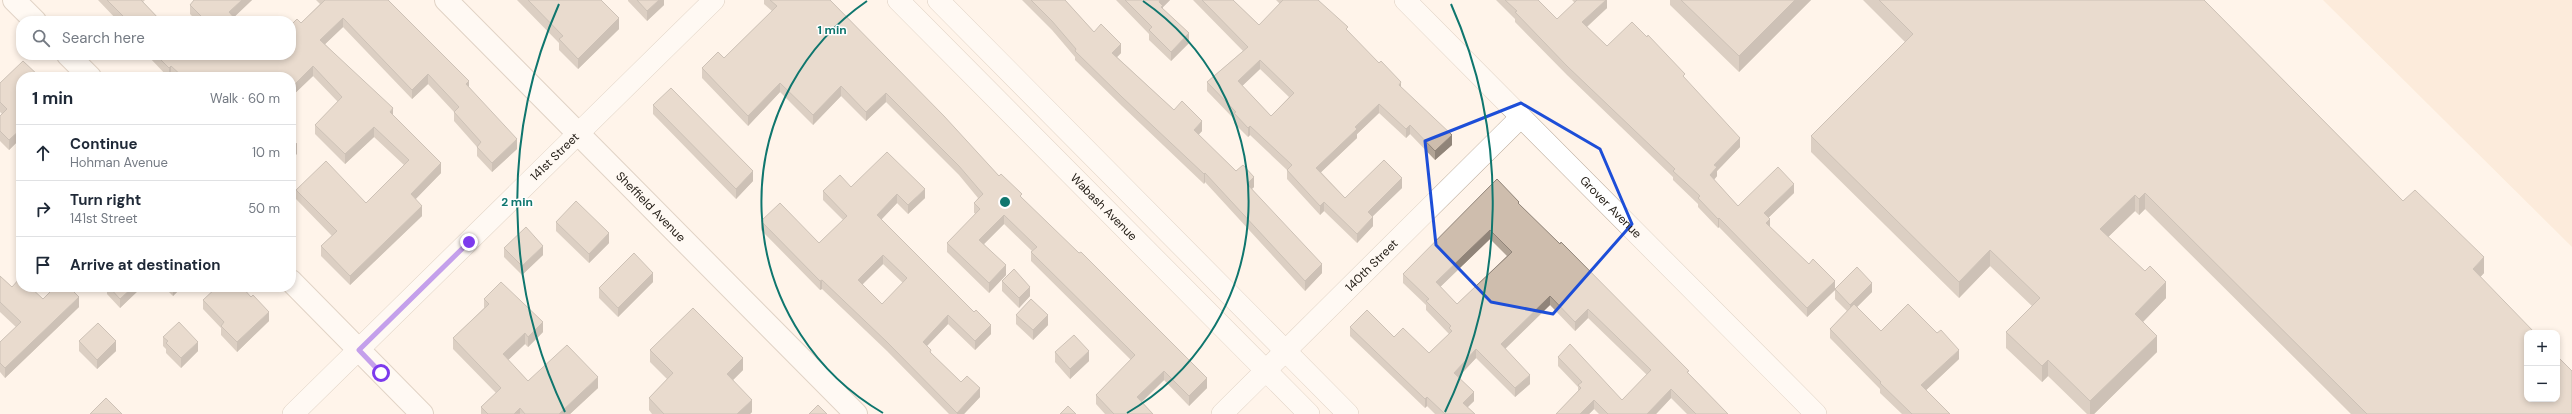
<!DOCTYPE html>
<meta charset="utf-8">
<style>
body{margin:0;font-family:"DM Sans",sans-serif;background:#f2f2f3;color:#1f2937}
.controls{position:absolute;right:12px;bottom:12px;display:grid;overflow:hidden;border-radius:8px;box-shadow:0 2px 6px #0003}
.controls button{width:36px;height:36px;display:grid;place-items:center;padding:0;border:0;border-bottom:1px solid #e0e1e3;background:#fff;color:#1f2937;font:20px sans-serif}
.stop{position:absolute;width:12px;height:12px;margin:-9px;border:3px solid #7c3aed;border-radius:50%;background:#fff}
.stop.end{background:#7c3aed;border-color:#fff;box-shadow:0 1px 4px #0008}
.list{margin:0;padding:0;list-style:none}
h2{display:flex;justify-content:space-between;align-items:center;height:52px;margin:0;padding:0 16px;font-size:17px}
h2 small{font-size:13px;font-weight:400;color:#747a83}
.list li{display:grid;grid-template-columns:26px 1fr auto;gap:12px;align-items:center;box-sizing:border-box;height:56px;padding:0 16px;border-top:1px solid #e0e1e3}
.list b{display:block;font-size:15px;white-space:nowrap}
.list p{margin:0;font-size:13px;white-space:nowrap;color:#747a83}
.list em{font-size:13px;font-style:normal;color:#747a83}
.icon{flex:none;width:22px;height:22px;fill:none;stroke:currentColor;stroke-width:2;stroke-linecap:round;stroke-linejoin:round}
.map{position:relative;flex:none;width:2572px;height:414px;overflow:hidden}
.search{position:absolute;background:#fff;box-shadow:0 2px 6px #0003;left:16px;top:16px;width:280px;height:44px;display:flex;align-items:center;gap:10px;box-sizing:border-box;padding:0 14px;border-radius:16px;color:#747a83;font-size:15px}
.panel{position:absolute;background:#fff;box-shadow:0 2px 6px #0003;left:16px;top:72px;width:280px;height:220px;border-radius:16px}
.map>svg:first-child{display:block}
.green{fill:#f9e1c9}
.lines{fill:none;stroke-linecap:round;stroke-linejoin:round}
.minor-casing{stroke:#bcab9b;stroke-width:22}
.tertiary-casing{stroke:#bcab9b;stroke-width:24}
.secondary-casing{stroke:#bcab9b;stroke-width:24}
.minor{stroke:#fff;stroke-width:21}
.tertiary{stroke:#fff;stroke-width:22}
.secondary{stroke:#fff;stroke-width:22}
.wall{fill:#b1a395;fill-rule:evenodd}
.shaded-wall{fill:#908479}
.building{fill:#cebdad;stroke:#908479;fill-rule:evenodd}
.route{stroke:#7c3aed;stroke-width:5}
.marked{fill:none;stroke:#1d4ed8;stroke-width:3;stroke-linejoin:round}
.ring{fill:none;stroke:#0f766e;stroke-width:2}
.labels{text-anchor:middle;stroke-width:3;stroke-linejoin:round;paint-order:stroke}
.street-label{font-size:12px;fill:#262019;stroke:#fff}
.centre{fill:#0f766e;stroke:#fff;stroke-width:2}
.ring-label{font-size:12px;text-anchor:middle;font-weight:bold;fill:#0f766e;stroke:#fff;stroke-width:3;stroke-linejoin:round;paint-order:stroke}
</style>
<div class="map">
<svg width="2572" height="414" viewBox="0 0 2572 414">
<rect width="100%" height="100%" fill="#fff4ea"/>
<path class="green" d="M2323 0H2572V247Z"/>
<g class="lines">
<g class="minor-casing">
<g id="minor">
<path id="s1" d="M898 0 1309 414"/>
<path d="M938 0 1348 414"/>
<path id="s2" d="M1405 0 1816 414"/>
<path id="s3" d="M293 414 714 0"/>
<path id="s4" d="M1222 414 1521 117"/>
</g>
</g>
<g class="tertiary-casing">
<g id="tertiary">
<path id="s5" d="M446 0 856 414"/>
</g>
</g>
<g class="secondary-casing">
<path id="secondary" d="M14 0 35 21
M68 55 90 77
M291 281 422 414"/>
</g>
<use href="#minor" class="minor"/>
<use href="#tertiary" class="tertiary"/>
<use href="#secondary" class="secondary"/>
</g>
<path class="wall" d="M98 0H145L143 2 161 21H118Z
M194 0H252L234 17 237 21H197L190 14V5Z
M316 0H388L469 87 517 149 492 172 477 156V147L454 121V112L428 84 412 99 343 27 325 44 393 115 441 173 415 199 422 216 350 285 321 256V246L332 236 296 199V190L366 203 404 165 374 137 345 164 315 134V125L338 102 313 76 291 97V77H173L171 75 170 77H168L149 57V55H194L195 56 291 55 301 23 320 4Z
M517 0H601L619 29 578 69 559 50V43Z
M628 0H664V5L647 21 628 1Z
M764 0H830L999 176 1022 198 1207 388 1189 406 1164 380 1142 402 1153 414H1105L1096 404V395L1131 360 1031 261V252L1032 251 1004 224 984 244 1006 275 989 293 947 252V243L976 214 974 213V203L978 198 959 175 886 102 866 121 841 96 813 125 780 92 748 126 702 78V68L724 58 772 11 764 4Z
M1022 0H1065L1094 32 1121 53 1117 57 1174 110 1202 131 1198 135 1236 171 1254 187 1252 189 1322 273 1305 291 1205 182 1204 184 1122 106 1075 60V57L1052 30Z
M1116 0H1170L1163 7V9L1189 43 1171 61 1149 40V34Z
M1193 0H1233L1259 25 1280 4 1276 0H1318L1401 88 1452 145 1435 160 1410 134 1406 138 1379 113 1357 134V138L1321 172 1345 198 1402 188 1372 216 1373 226 1357 243 1324 211 1320 215 1287 179V170L1250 135 1248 137 1234 123V119L1207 91V82L1243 51ZM1260 69 1289 97 1271 116 1242 86Z
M1496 0H1538L1557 19 1575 3 1572 0H1607V8L1587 27 1607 46 1685 79 1740 147 1717 171V176L1714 180 1738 206 1794 193 1768 218 1770 227 1835 290 1807 317 1719 227 1718 228 1698 207V204L1673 180V177L1567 75 1515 22V19Z
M1670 0H1811L1739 72 1670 5Z
M1863 0H2204L2403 201 2484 273 2480 277 2572 414H2351L2145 209 2139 215 2135 211 2108 237 2166 298 2143 322 2157 352 2094 414H2087L2048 376 2042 382 2006 348V332L2032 306 1990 266 1959 298 1811 152V136L1905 42Z
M21 77V138L9 150 0 141V116L2 114 0 112V83Z
M653 105 753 181 736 199 653 114Z
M851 187 925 198 908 214 897 203 881 220 991 334 975 350 948 324 927 346 931 353 961 382 980 397 964 414H949L887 351 822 289 820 290 761 230V221L819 243 843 220 823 200V191ZM883 264 903 283 882 304 862 284Z
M1519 204 1689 374 1728 414H1687L1671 398 1656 414H1599L1594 409 1589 414H1556L1578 391V387L1558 366V357L1622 400 1647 375 1588 318 1575 331 1550 305 1505 348 1530 384 1515 397 1476 358 1458 377 1474 401 1467 407 1475 414H1435L1427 406 1425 408 1350 336V327L1394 337 1429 353 1449 334 1426 310V305L1403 283V274ZM1490 239 1507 256 1457 304 1440 287Z
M556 222 609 243 589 263 556 231Z
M504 248 543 255 522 275 504 257Z
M0 276 12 287 43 299 79 307 5 378 0 372V342L16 327 0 312Z
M1002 281 1030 296 1019 308 1002 291Z
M653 282 618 317 599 298V288Z
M107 287H142L120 308 107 294Z
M164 287H182L173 296Z
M1835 289 1872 292 1857 307 1881 331 1959 359 1926 390 1950 414H1902L1880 393V389L1830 338V329L1847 311 1835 299Z
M484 299 543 332 528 347 525 344 508 360 528 381 598 388 570 414H481V407L496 393 453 349V338L484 308Z
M203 300 269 321 237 352 221 335V328L203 309Z
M1016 315 1048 325 1033 340 1016 324Z
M163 337 198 351 181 368 166 353V349L163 346Z
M79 341 116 351 97 369 79 351Z
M650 350 743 370 733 380 752 412 750 414H652L649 410V398L667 379 650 362Z
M1055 352 1089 361 1070 379 1055 362Z"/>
<path class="shaded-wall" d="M242 0H252L230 21 229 12Z
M659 0H664V5L647 21V11Z
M1160 0H1170L1163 7V15L1159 2Z
M1606 0H1607V8L1582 31V22Z
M1795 0H1811L1739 72V56Z
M343 18V27L320 49V40Z
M619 18V29L578 69V59Z
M1189 33V43L1171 61V52Z
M1121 44V53L1112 62V53Z
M1260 60V69L1238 90V81Z
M171 66V75L169 77V68Z
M313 66V76L291 97V88Z
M428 74V84L412 99V90Z
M469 81V91L466 84Z
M1401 82V92L1399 85Z
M780 83V92L748 126V116Z
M841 86V96L813 125V115Z
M886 93V102L866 121V112Z
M1379 104V113L1357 134V138L1316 177V168L1355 127Z
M393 108V118L390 112Z
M1202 121V131L1194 140V130Z
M1410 125V134L1406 138V129Z
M1250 126V135L1248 137V128Z
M374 127V137L345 164V154Z
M21 129V138L9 150V140Z
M1452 135V145L1435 160V151Z
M1740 138V147L1717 171V176L1710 184V175L1714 165Z
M517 139V149L492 172V163Z
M297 144V154L291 160V150Z
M441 163V173L411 204V194Z
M753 171V181L736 199V189Z
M1205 173V182L1204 184V174Z
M1254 177V187L1247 193V184Z
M1402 178V188L1368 221V212Z
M1794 184V193L1764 222V213Z
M925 189V198L908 214V205Z
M2145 193V209L2139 215V199Z
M897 194V203L877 224V215Z
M2135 195V211L2100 245V229Z
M1324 202V211L1320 215V206Z
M422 206V216L350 285V276Z
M1004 215V224L979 249V240Z
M1373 217V226L1357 243V234Z
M1719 218V227L1718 228V219Z
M1770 219V228L1766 223Z
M1490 230V239L1436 291V282Z
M609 233V243L589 263V254Z
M543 246V255L522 275V266Z
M1990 250V266L1959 298V282Z
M883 255V264L858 289V280Z
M2484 257V273L2473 285V269Z
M1322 264V273L1305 291V281Z
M1006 265V275L989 293V283Z
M653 273V282L618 317V308Z
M822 280V289L820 290V281Z
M1835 281V290L1807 317V308Z
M2166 282V298L2135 330V314Z
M1872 283V292L1850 314V305Z
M133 287H142L120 308V299Z
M173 287H182L173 296Z
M1030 287V296L1019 308V298Z
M1550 296V305L1501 353V344Z
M79 297V307L5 378V368Z
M1588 309V318L1575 331V322Z
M269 312V321L237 352V342Z
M948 315V324L923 350V342Z
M1048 315V325L1033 340V330Z
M543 322V332L528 347V337Z
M991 325V334L975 350V341Z
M525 333V344L503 365V354Z
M2157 336V352L2094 414H2090V401Z
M116 341V351L97 369V360Z
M198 342V351L181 368V358Z
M1476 349V358L1454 382V373Z
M1959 350V359L1921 395V385Z
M1089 351V361L1070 379V369Z
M743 358V370L727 386V374Z
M2048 360V376L2042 382V366Z
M1164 371V380L1137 406V397Z
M1530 375V384L1515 397V388Z
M598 377V388L570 414H559Z
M1207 378V388L1189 406V396Z
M980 388V397L964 414H957V413Z
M1671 389V398L1656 414H1647Z
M1474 392V401L1463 412V403Z
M1427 397V406L1425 408V399Z
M752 400V412L750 414H737Z
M1594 400V409L1589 414H1580Z
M520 408V414H514Z"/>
<path class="building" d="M107 0H141L161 21H128Z
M194 0H242L229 12 237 21H206L190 5Z
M325 0H388L469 81 466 84 517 139 492 163 477 147 481 142 454 112 459 107 428 74 412 90 343 18 320 40 393 108 390 112 441 163 411 194 422 206 350 276 321 246 337 231 296 190 326 161 366 203 409 160 374 127 345 154 315 125 342 97 313 66 291 88V77H183L171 66 169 68 156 55H194L195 56 197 55H291V25L297 19 301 23Z
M528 0H601L619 18 578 59 559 39 563 36Z
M637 0H659L647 11Z
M770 0H830L944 116 999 176 1001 174 1022 194 1020 196 1079 253 1081 252 1207 378 1189 396 1164 371 1137 397 1153 414H1114L1096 395 1135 355 1031 252 1037 247 1004 215 979 240 1006 265 989 283 947 243 980 209 974 203 983 194 959 166 886 93 866 112 841 86 813 115 780 83 748 116 702 68 718 52 724 58 777 6Z
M1031 0H1065L1094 32 1101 24 1121 44 1112 53 1174 110 1182 101 1202 121 1194 130 1236 171 1243 165 1254 177 1247 184 1322 264 1305 281 1205 173 1204 174 1122 97 1075 51 1076 49 1052 21Z
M1125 0H1160L1159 2 1163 6 1161 7 1189 33 1171 52 1149 30 1152 27Z
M1202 0H1233L1259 25 1283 0H1318L1348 27 1346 29 1379 63 1381 61 1401 82 1399 85 1452 135 1435 151 1410 125 1406 129 1379 104 1355 127 1357 129 1316 168 1345 198 1384 160 1402 178 1368 212 1373 217 1357 234 1324 202 1320 206 1287 170 1292 165 1250 126 1248 128 1234 113 1236 112 1207 82 1248 47ZM1260 60 1294 93 1271 116 1238 81Z
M1505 0H1538L1557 19 1577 0H1606L1582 22 1607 46 1632 22 1647 37 1648 35 1685 74 1683 76 1740 138 1714 165 1717 167 1710 175 1738 206 1778 167 1794 184 1764 213 1770 219 1766 223 1809 264 1813 259 1835 281 1807 308 1719 218 1718 219 1698 198 1700 196 1673 171 1675 169 1567 66 1515 12 1517 11Z
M1681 0H1795L1739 56Z
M1879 0H2204L2403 201 2415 190 2484 257 2473 269 2535 333H2527V399H2557V356L2572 371V414H2367L2145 193 2139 199 2135 195 2100 229 2145 271 2150 266 2166 282 2135 314 2157 336 2090 401 2048 360 2042 366 2006 332 2040 298 1990 250 1959 282 1811 136 1913 34Z
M23 61 40 77H21V129L9 140 0 131V116L7 109 0 102V83Z
M671 88 753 171 736 189 653 105Z
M291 139 297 144 291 150Z
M887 152 925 189 908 205 897 194 877 215 974 312 976 310 991 325 975 341 948 315 923 342 931 350 930 352 961 382 967 376 980 388 957 413 887 342 822 280 820 281 761 221 780 203 819 243 847 216 823 191 840 175 851 187ZM883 255 907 278 882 304 858 280Z
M1497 179 1519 202 1518 203 1560 244 1561 242 1689 371 1687 372 1728 414H1696L1671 389 1647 414H1608L1594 400 1580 414H1556L1581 388 1578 385 1582 382 1558 357 1570 344 1622 400 1651 370 1588 309 1575 322 1550 296 1501 344 1530 375 1515 388 1476 349 1454 373 1474 392 1463 403 1475 414H1445L1427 397 1425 399 1350 327 1367 310 1394 337 1403 328 1429 353 1452 331 1449 328 1451 326 1426 301 1429 299 1403 274ZM1490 230 1512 252 1457 304 1436 282Z
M576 201 609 233 589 254 556 222Z
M526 227 543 246 522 266 504 248Z
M634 253 653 273 618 308 599 288Z
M1857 267 1872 283 1850 305 1835 289Z
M1014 269 1030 287 1019 298 1002 281Z
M0 276 12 287 20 278H21V287H30L43 299 55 287H69L79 297 5 368 0 363V342L21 322 0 302Z
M501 282 543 322 528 337 525 333 503 354 528 381 567 345 598 377 559 414H525L520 408 514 414H488L481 407 501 388 453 338 489 304 484 299Z
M109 287H133L120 299Z
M217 287H242L251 297 253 295 269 312 237 342 221 326 224 322 203 300Z
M1031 299 1048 315 1033 330 1016 315Z
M1854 304 1881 331 1908 304 1937 333 1941 330 1959 350 1921 385 1950 414H1912L1880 383 1881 382 1830 329Z
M693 308 743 358 727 374 752 400 737 414H664L649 398 673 373 650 350Z
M179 322 198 342 181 358 166 343 168 341 163 337Z
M98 323 116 341 97 360 79 341Z
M1074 335 1089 351 1070 369 1055 352Z
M106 398 122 414H90Z
M818 405 827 414H809Z
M1068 406 1076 414H1060Z"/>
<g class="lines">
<path class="route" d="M381 373 359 350 469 242"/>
</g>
<path d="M0 0H2572V414H0ZM1521 103 1600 149 1632 224 1553 314 1491 302 1436 245 1425 141Z" fill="#fff4ea" fill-opacity=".55" fill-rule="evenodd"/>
<path class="marked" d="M1521 103 1600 149 1632 224 1553 314 1491 302 1436 245 1425 141Z"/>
<g class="ring">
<path d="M883 413A244 244 0 0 1 867 1M1143 1A244 244 0 0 1 1127 413"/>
<path d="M565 412A488 488 0 0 1 559 4M1451 4A488 488 0 0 1 1445 412"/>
</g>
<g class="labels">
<g class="street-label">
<text dy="4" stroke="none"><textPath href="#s3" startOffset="367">141st Street</textPath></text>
<text dy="4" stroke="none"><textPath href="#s5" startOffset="291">Sheffield Avenue</textPath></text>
<text dy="4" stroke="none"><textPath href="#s1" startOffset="292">Wabash Avenue</textPath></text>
<text dy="4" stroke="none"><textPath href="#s2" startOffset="292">Grover Avenue</textPath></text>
<text dy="4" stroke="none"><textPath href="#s4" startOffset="211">140th Street</textPath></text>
</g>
</g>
<circle cx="1005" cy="202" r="6" class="centre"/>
<g class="ring-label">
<text x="832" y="34">1 min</text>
<text x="517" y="206">2 min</text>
</g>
</svg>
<div class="controls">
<button>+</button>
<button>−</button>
</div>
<div class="stop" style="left:381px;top:373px"></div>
<div class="stop end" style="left:469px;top:242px"></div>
<div class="search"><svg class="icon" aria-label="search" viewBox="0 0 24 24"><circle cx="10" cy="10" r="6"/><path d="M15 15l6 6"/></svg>Search here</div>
<section class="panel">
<h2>1 min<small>Walk · 60 m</small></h2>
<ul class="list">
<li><svg class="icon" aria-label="ahead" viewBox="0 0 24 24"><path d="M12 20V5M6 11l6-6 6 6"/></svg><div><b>Continue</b><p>Hohman Avenue</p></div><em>10 m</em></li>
<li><svg class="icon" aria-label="right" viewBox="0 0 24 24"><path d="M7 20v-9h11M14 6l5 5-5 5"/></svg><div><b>Turn right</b><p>141st Street</p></div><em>50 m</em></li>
<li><svg class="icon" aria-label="arrive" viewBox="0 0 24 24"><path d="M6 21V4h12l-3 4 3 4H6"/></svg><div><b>Arrive at destination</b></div></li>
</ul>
</section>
</div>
